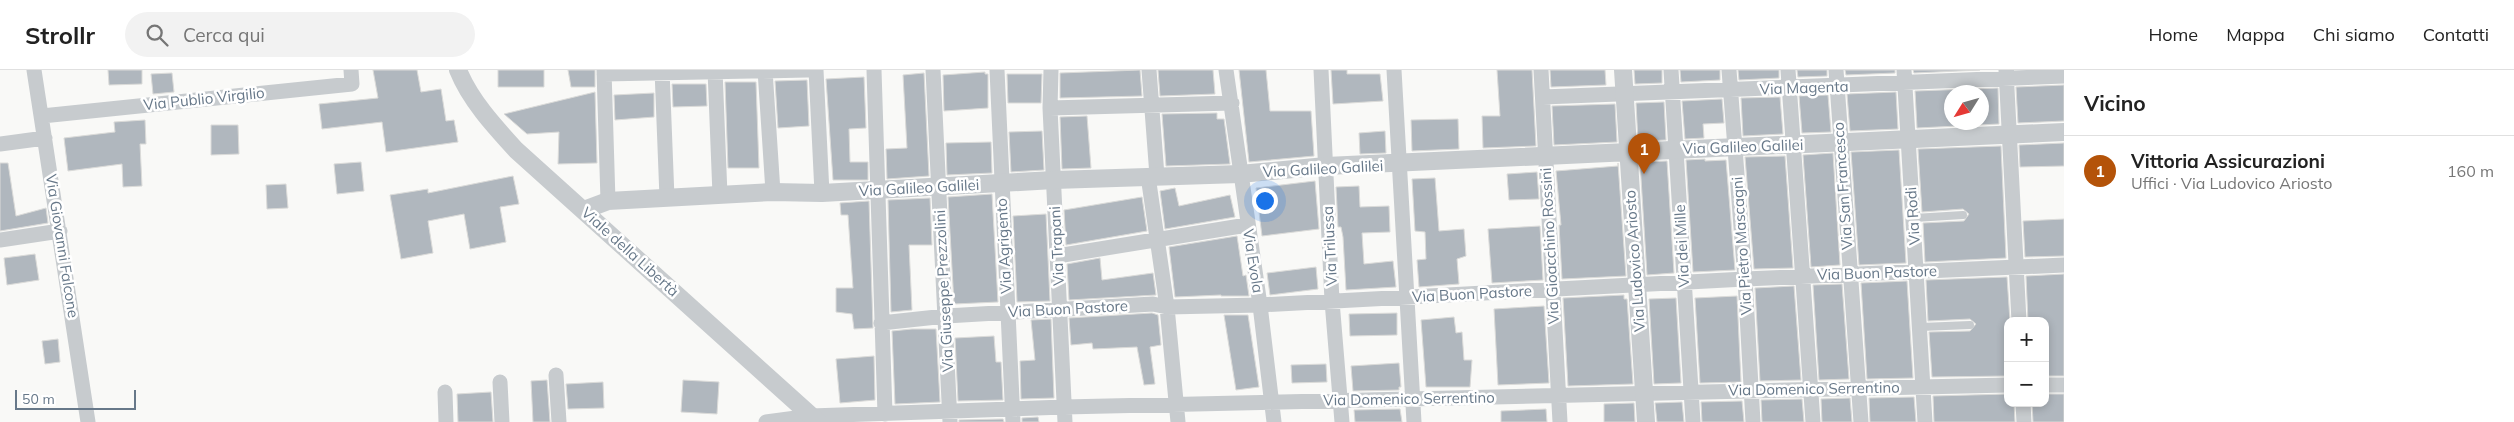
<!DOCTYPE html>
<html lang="it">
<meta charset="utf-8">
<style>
body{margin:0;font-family:Mulish,sans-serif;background:#f2f2f2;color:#222}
.controls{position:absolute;right:15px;bottom:15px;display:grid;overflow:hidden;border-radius:10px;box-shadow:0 2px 8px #0003}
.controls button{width:45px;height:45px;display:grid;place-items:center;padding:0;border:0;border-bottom:1px solid #e0e0e0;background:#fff;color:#222;font:25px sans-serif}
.compass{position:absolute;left:1944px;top:15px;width:45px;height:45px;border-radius:50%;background:#fff;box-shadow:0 2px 8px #0003;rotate:233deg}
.scale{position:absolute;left:15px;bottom:12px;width:121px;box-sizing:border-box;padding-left:5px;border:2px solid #677889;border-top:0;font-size:14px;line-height:18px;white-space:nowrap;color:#677889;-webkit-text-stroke:4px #fff;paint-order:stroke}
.you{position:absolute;left:1264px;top:130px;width:18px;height:18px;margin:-12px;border:4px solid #fff;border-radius:50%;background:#1a73e8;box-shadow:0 0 0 8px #1a73e833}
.badge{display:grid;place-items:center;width:32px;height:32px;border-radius:50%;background:#b45309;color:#fff;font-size:16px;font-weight:700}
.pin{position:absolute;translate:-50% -41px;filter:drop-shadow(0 1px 2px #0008)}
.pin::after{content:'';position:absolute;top:26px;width:18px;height:15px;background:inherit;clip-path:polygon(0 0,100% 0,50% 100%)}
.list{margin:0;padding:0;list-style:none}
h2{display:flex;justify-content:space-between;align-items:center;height:65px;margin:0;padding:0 20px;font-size:21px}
h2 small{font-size:16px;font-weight:400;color:#767676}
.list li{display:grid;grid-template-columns:32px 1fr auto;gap:15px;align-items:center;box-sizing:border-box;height:70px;padding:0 20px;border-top:1px solid #e0e0e0}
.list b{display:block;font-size:19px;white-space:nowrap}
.list p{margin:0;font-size:16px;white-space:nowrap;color:#767676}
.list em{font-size:16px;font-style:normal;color:#767676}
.icon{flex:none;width:28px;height:28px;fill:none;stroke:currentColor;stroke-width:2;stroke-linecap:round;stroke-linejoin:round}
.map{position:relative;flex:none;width:2064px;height:352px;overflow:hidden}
header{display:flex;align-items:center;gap:30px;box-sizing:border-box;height:70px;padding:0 25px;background:#fff;border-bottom:1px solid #e0e0e0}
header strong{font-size:24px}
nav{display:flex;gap:28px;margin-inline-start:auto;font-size:18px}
.search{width:350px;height:45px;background:#f2f2f2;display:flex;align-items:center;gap:12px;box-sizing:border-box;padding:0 18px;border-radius:28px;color:#767676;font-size:19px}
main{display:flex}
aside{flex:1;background:#fff}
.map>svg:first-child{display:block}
.building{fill:#b0b7be;stroke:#dbdbd9;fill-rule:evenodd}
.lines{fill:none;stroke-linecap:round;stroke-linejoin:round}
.service{stroke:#c7cbce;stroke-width:8}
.minor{stroke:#c7cbce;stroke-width:15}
.tertiary{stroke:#c7cbce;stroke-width:18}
.labels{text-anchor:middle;stroke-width:5;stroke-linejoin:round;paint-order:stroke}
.street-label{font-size:15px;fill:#677889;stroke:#fff}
</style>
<header>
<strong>Strollr</strong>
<div class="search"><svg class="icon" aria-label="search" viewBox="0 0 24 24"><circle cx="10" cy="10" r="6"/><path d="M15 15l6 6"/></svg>Cerca qui</div>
<nav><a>Home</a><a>Mappa</a><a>Chi siamo</a><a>Contatti</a></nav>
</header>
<main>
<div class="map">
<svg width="2064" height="352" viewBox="0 0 2064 352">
<rect width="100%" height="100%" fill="#f9f9f7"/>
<path class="building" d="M108 0H142V14L109 15Z
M373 0H417L421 22 441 19 446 51 454 50 458 72 386 82 382 52 322 59 319 34 378 28Z
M498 0H544V17H498Z
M568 0H595V17H571Z
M1140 0 1142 26 1060 28V3Z
M1158 0H1213L1215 24 1160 26Z
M1239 0H1266L1270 41H1311L1314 86 1249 92Z
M1331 0H1347V4H1380L1383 31 1333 34Z
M1497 0H1532L1536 76 1483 78 1482 46H1500Z
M1550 0H1605L1606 15 1551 17Z
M1634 0H1662V13L1635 14Z
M1680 0H1720V10L1681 12Z
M1738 0H1779V8L1739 10Z
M1797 0H1827V6L1798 7Z
M1845 0H1895V3L1846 5Z
M1913 0H1980L1914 3Z
M985 2V4H988V38L944 41 943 5Z
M172 3 174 22 153 24 151 4Z
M924 3 929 106 887 109 886 79 907 78 903 5Z
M1007 4H1042L1041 33H1008Z
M864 7 866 58 849 59 850 92H868V110H833L826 9Z
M807 10 809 56 778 58 775 11Z
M725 12H756L759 98H728Z
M672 14H706L707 36 673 37Z
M2064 15V51L2018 53 2016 17Z
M1998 18 1999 54 1917 58 1915 21ZM1952 22H1982V52H1952Z
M595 22 597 93 558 94 559 62 527 64 504 44Z
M1896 22 1898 59 1850 61 1847 24Z
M654 23V47L615 50 614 25Z
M1828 25 1831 62 1802 63 1799 26Z
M1780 27 1783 64 1743 66 1741 28Z
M1722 29 1724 53 1703 54 1704 68 1685 69 1682 31Z
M1664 32 1666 70 1638 71 1636 33Z
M1615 34 1617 72 1554 75 1552 36Z
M1217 43V49H1224L1230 94 1166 96 1162 44Z
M1087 46 1091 98 1062 99 1060 47Z
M1458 49 1459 79 1412 81 1411 50Z
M145 50 146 74H140L142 116 123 117 122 94 68 101 64 68 115 62 114 52Z
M211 55H238L239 84 211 85Z
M1042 61 1044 100 1011 102 1009 62Z
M1385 61 1386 83 1360 84 1359 63Z
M991 72 992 103 947 105 946 73Z
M2064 73V96L2020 97 2019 75Z
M2001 76 2006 188 1925 192 1923 153 1964 151 1969 144 1963 139 1922 142 1918 79Z
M1899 80 1906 193 1859 195 1851 82Z
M1833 83 1840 195 1811 197 1803 85Z
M1785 86 1793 198 1754 199 1745 87Z
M1705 89V91L1726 90 1735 200 1693 202 1686 90Z
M1667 91 1674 203 1647 205 1640 92Z
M361 92 364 121 337 124 334 94Z
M0 93H8L16 146 46 138 48 153 0 161Z
M1618 93 1626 206 1562 209 1559 155H1561L1556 101 1618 96Z
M1537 102 1539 129 1509 130 1507 104Z
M513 106 519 134 500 137 506 172 470 179 464 144 428 151 433 183 401 189 390 125 428 119V123Z
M1435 108 1439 161 1464 159 1466 186 1457 189 1459 214 1419 217 1417 190 1426 189 1425 162 1415 161 1412 109Z
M1315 111 1319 159 1262 166 1256 118Z
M286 114 288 138 267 139 266 115Z
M1359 116 1360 137 1389 136 1390 162 1362 163 1364 194 1393 191 1396 217 1346 220 1343 167 1341 157H1338L1336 117Z
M1175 118 1179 136 1230 125 1235 147 1165 159 1160 121Z
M992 124 998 232 954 234 948 127Z
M1142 127 1147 161 1066 175 1064 140Z
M930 128 932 175H909L912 240 891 242 888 130Z
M869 131 873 258 854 259 852 244 836 242V218H853L848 145H841L840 133Z
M1046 144 1050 231 1017 232 1013 146Z
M2064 149V186L2025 187 2023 151Z
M1540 156 1543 210 1492 213 1488 159Z
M1237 166 1243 206 1246 205 1249 226H1221V225L1175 227 1169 177Z
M35 184 39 210 7 215 4 188Z
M1100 188 1102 210 1153 203 1156 225 1069 230 1067 194Z
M1316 197 1318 219 1270 225 1267 203Z
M2064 204V306H2045V251H2028L2026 206Z
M2007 207 2010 251H2008V306L1932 307 1929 262 1970 261 1976 254 1970 249 1928 251 1926 210Z
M1907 211 1913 308 1867 309 1861 213Z
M1842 214 1849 309 1819 310 1813 215Z
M1794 216 1801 310 1760 311 1755 218Z
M1624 225V229H1627L1633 314 1568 316 1563 228Z
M1737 226 1741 312 1700 313 1695 228Z
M1676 228 1681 313 1654 314 1649 229Z
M1544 236 1549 313 1498 315 1494 239Z
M1152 243 1158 245 1161 275 1150 277 1155 314 1144 315 1137 277 1093 279 1092 273 1071 275 1069 248Z
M1397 243V265L1350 266 1349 244Z
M1224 245H1248L1259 317 1236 320Z
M1454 247 1456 263 1462 262 1464 290H1472L1470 317H1426L1421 250Z
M1051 249 1054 328 1021 329 1020 291 1035 290 1031 250Z
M912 259H936L940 332 895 334 892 261Z
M994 266 996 292H1001L1003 330 958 331 955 268Z
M58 269 60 292 45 294 42 271Z
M874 286 875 330 840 333 836 289Z
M1399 293 1401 317H1399V320L1353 321 1351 296Z
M1326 294 1327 312 1292 313 1291 295Z
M547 310 550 352H533L531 311Z
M683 310 719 312 717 344 681 342Z
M603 312 604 338 568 339 566 314Z
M491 322 493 352H458L457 324Z
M2008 324V333H2014L2015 352H1934L1933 326Z
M2045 324H2064V352H2033L2032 333H2045Z
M1914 327 1916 352H1870L1869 328Z
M1850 328 1852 352H1822L1821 329Z
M1802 329 1804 352H1762L1761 330Z
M1742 331 1744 352H1702L1701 332Z
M1682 332 1684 352H1657L1655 333Z
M1634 333 1635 352H1604V334Z
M1400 339 1402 352H1355L1354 340Z
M1546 339 1547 352H1501V341Z
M1038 347 1039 352H1022V348Z
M1003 349 1004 352H959V350Z"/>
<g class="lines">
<path class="service" d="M1914 148 1963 145
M1921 257 1970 255"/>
<path class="minor" d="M34 0 88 352
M604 0 608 131
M662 0 667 128
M715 0 720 125
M765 0 773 122
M816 0 822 123
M874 0 885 344
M933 0 950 352
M997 0 1013 352
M1051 0 1050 38 1065 352
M1149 0 1157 106
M1226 0 1260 235 1274 352
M1321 0 1332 231 1342 352
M1394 0 1414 352
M1541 0 1560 352
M1671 0 1693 352
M1729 0 1745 209 1753 352
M1788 0 1813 352
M1836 0 1861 352
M1904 0 1925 352
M2006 0 2019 251
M604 4 807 0
M1543 27 2064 6
M1050 38 1232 33
M42 46 352 14 351 0
M0 74 45 68
M1148 106 1167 237 1178 352
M0 170 60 161
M1057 186 1247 155
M881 253 946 246 1153 234 1167 237 1260 235 1745 209 2064 195
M556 305 559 352
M500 312 502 352
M2045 315H2064
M445 322 446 352
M2023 333 2024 352
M766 352 811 346 1064 337 2008 315"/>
<path class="tertiary" d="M458 0C470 30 494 56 516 80L818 352
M1623 0 1646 352
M584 140 608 131 773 122 822 123 1054 110 1240 104 1326 96 2064 62"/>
</g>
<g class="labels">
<g class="street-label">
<text transform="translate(1804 18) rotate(-2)" y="5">Via Magenta</text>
<text transform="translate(204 29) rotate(-6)" y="5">Via Publio Virgilio</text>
<text transform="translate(1743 77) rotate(-2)" y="5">Via Galileo Galilei</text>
<text transform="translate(1323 99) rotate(-3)" y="5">Via Galileo Galilei</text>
<text transform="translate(1843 116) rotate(-94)" y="5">Via San Francesco</text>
<text transform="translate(919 118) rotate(-3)" y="5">Via Galileo Galilei</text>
<text transform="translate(1913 146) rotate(-94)" y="5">Via Rodi</text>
<text transform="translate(62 176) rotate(81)" y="5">Via Giovanni Falcone</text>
<text transform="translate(1004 176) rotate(-93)" y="5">Via Agrigento</text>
<text transform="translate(1057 176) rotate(-93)" y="5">Via Trapani</text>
<text transform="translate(1330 176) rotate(-93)" y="5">Via Trilussa</text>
<text transform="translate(1550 176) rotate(-93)" y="5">Via Gioacchino Rossini</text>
<text transform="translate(1682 176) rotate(-93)" y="5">Via dei Mille</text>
<text transform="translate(1742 176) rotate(-94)" y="5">Via Pietro Mascagni</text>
<text transform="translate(630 182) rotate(42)" y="5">Viale della Libertà</text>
<text transform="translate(1253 191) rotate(81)" y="5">Via Evola</text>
<text transform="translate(1635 191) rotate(-94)" y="5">Via Ludovico Ariosto</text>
<text transform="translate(1877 203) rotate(-2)" y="5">Via Buon Pastore</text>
<text transform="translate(944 221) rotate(-93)" y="5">Via Giuseppe Prezzolini</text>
<text transform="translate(1472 224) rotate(-3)" y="5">Via Buon Pastore</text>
<text transform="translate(1068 239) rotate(-3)" y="5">Via Buon Pastore</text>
<text transform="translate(1814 319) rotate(-1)" y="5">Via Domenico Serrentino</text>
<text transform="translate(1409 329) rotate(-1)" y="5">Via Domenico Serrentino</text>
</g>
</g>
</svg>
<div class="controls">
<button>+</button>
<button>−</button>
</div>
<svg class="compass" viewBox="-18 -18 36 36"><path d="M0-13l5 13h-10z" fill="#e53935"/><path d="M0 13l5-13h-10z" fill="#767676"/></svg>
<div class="scale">50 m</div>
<div class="you"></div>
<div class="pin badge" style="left:1644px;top:104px">1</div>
</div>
<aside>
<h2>Vicino<small></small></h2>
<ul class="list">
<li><span class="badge">1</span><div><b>Vittoria Assicurazioni</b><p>Uffici · Via Ludovico Ariosto</p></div><em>160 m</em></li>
</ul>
</aside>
</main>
